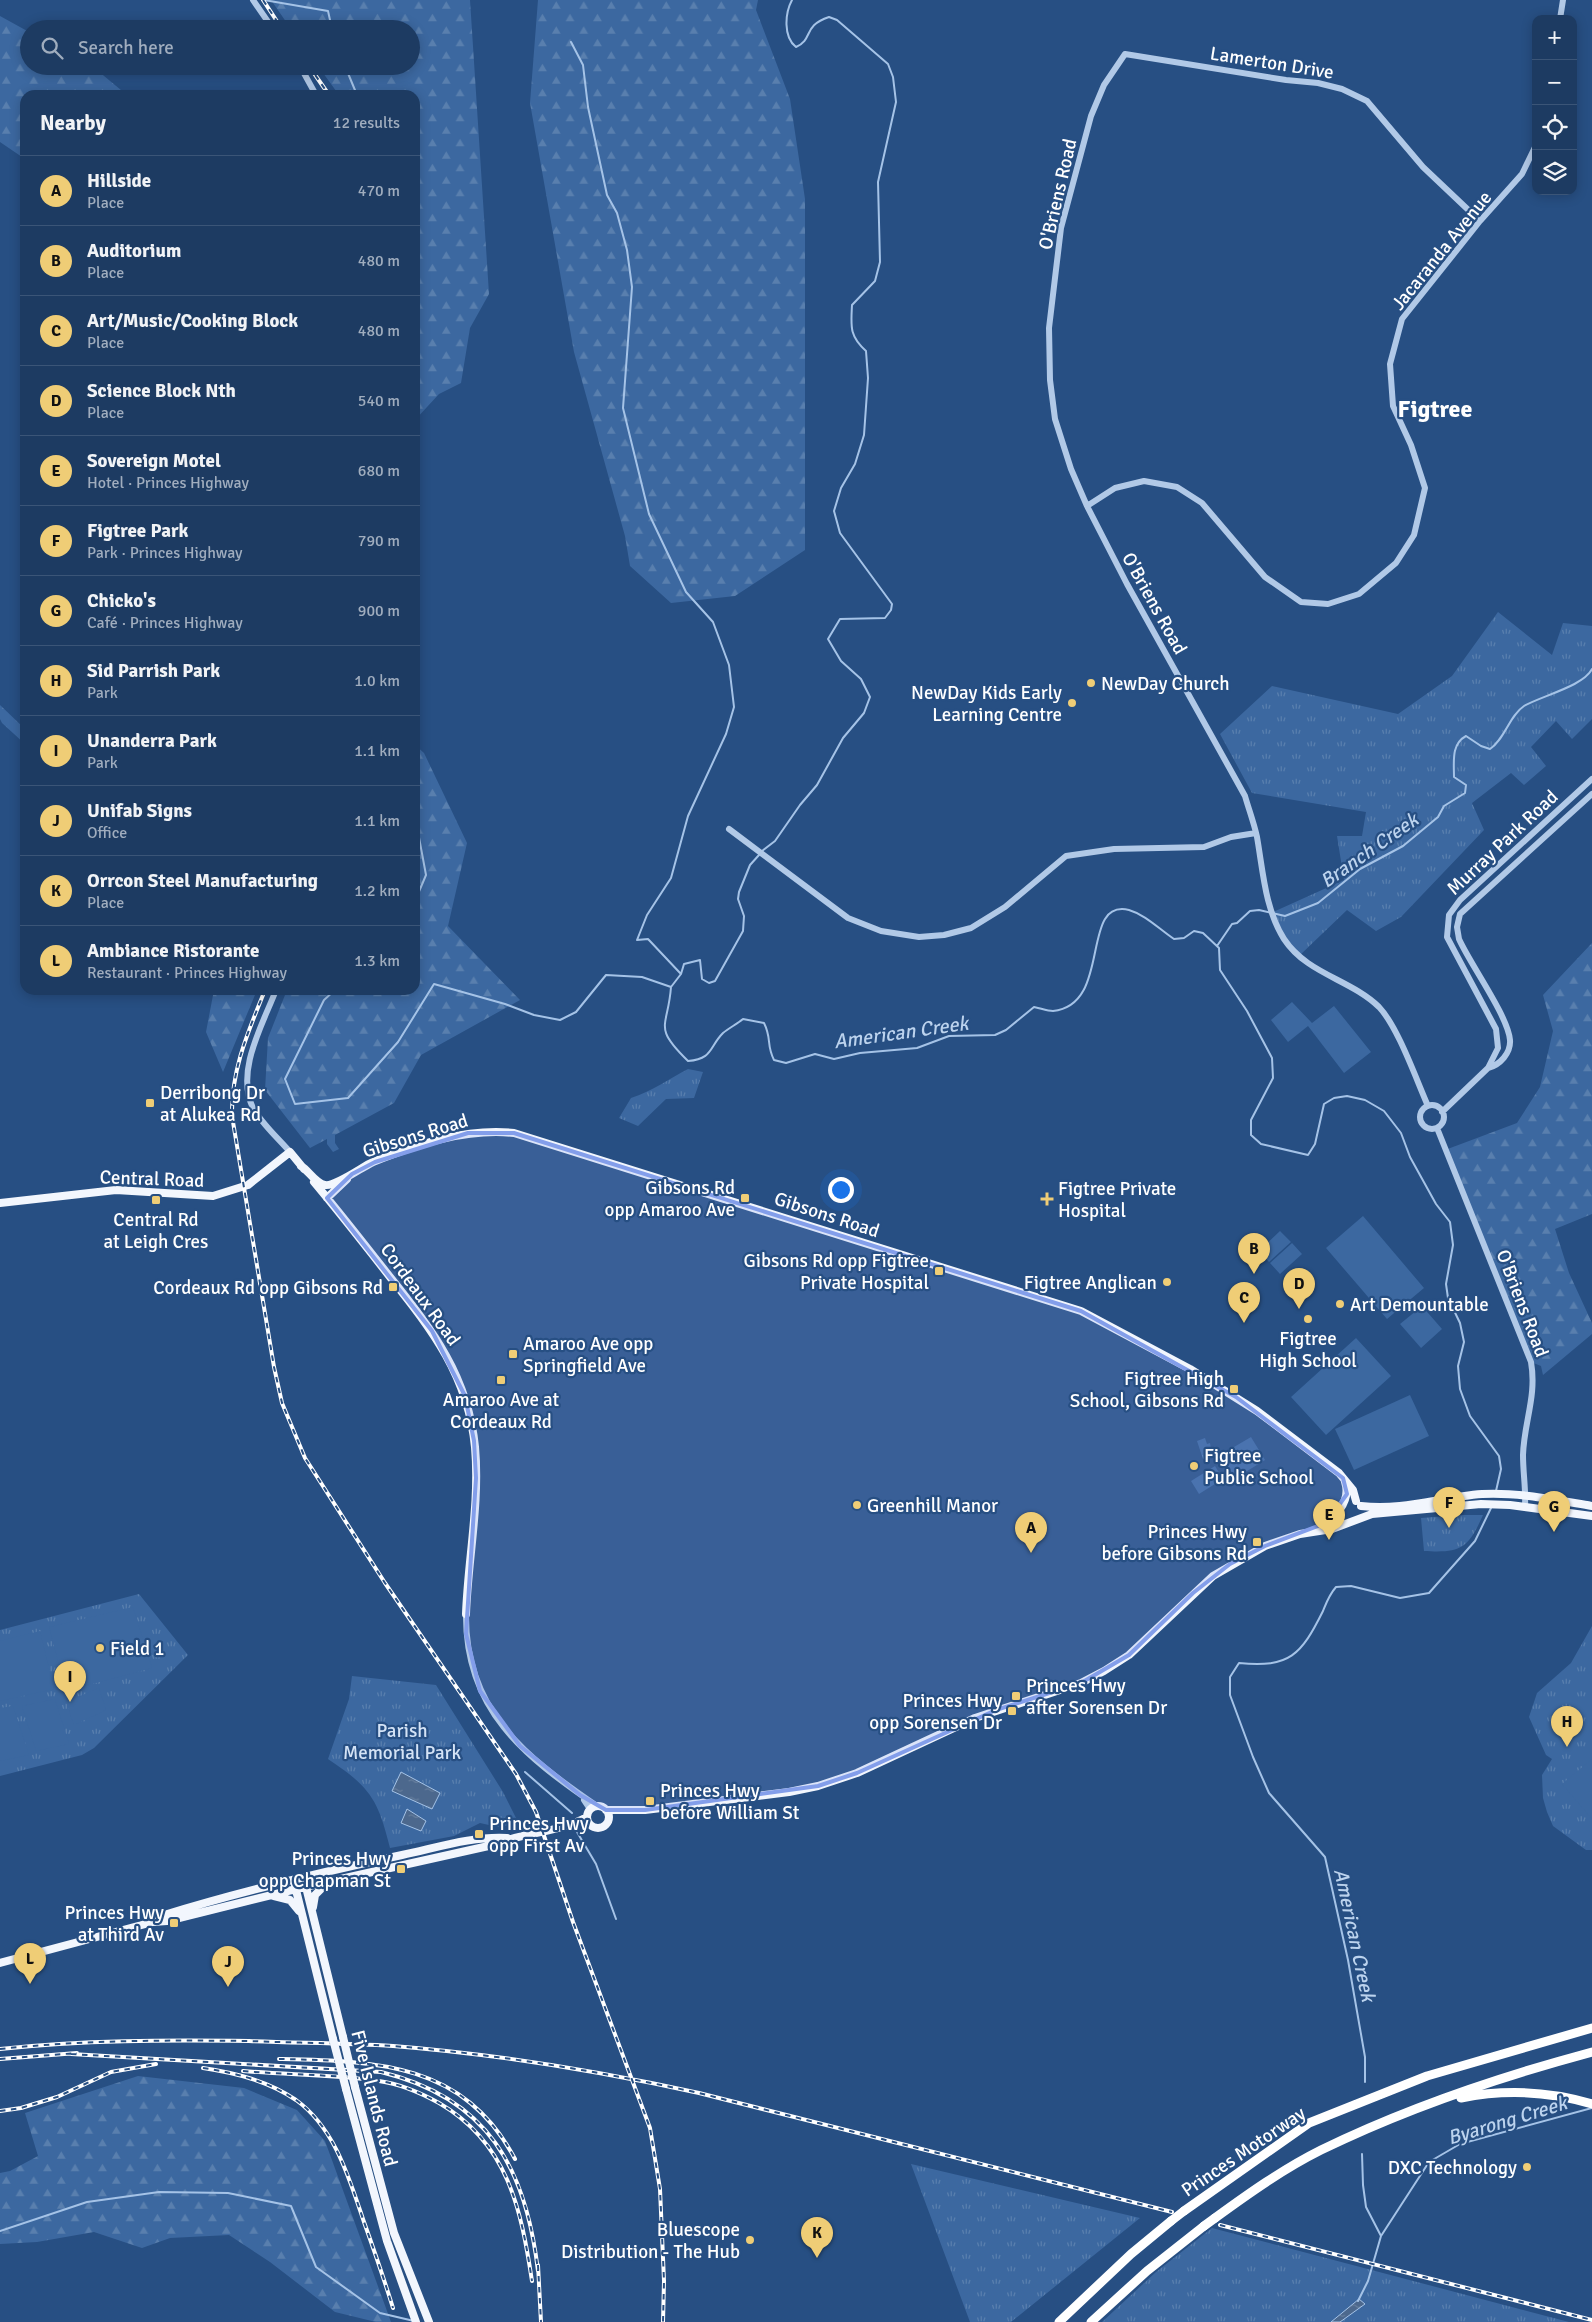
<!DOCTYPE html>
<meta charset="utf-8">
<style>
body{margin:0;font-family:Signika,sans-serif;background:#2a466b;color:#f1f3f6}
.controls{position:absolute;right:15px;top:15px;display:grid;overflow:hidden;border-radius:10px;box-shadow:0 2px 12px #0003}
.controls button{width:45px;height:45px;display:grid;place-items:center;padding:0;border:0;border-bottom:1px solid #3b5577;background:#1d3b62;color:#f1f3f6;font:25px sans-serif}
.you{position:absolute;left:840px;top:1189px;width:18px;height:18px;margin:-12px;border:4px solid #fff;border-radius:50%;background:#1a73e8;box-shadow:0 0 0 8px #1a73e833}
.badge{display:grid;place-items:center;width:32px;height:32px;border-radius:50%;background:#efcd76;color:#111;font-size:16px;font-weight:700}
.pin{position:absolute;translate:-50% -41px;filter:drop-shadow(0 1px 2px #0008)}
.pin::after{content:'';position:absolute;top:26px;width:18px;height:15px;background:inherit;clip-path:polygon(0 0,100% 0,50% 100%)}
.list{margin:0;padding:0;list-style:none}
h2{display:flex;justify-content:space-between;align-items:center;height:65px;margin:0;padding:0 20px;font-size:21px}
h2 small{font-size:16px;font-weight:400;color:#a0adbe}
.list li{display:grid;grid-template-columns:32px 1fr auto;gap:15px;align-items:center;box-sizing:border-box;height:70px;padding:0 20px;border-top:1px solid #3b5577}
.list b{display:block;font-size:19px;white-space:nowrap}
.list p{margin:0;font-size:16px;white-space:nowrap;color:#a0adbe}
.list em{font-size:16px;font-style:normal;color:#a0adbe}
.icon{flex:none;width:28px;height:28px;fill:none;stroke:currentColor;stroke-width:2;stroke-linecap:round;stroke-linejoin:round}
.map{position:relative;flex:none;width:1592px;height:2322px;overflow:hidden}
.search{position:absolute;background:#1d3b62;box-shadow:0 2px 12px #0003;left:20px;top:20px;width:400px;height:55px;display:flex;align-items:center;gap:12px;box-sizing:border-box;padding:0 18px;border-radius:28px;color:#a0adbe;font-size:19px}
.panel{position:absolute;background:#1d3b62;box-shadow:0 2px 12px #0003;left:20px;top:90px;width:400px;height:905px;border-radius:15px}
.map>svg:first-child{display:block}
.grass{fill:url(#grass-tufts)}
.forest{fill:url(#forest-firs)}
.garden{fill:#3c68a0}
.water{fill:url(#water-ripples);stroke:#a5c3e7}
.lines{fill:none;stroke-linecap:round;stroke-linejoin:round}
.stream{stroke:#a5c3e7;stroke-width:2}
.minor{stroke:#b1c9e7;stroke-width:6}
.major{stroke:#f2f6fd;stroke-width:8}
.highway{stroke:#fff;stroke-width:9}
.rail-casing{stroke:#fff;stroke-width:4}
.rail{stroke:#274f83;stroke-width:2;stroke-dasharray:5.5;stroke-linecap:butt}
.major-bridge{stroke:#f2f6fd;stroke-width:8}
.highway-bridge{stroke:#fff;stroke-width:9}
.marked{fill:#839eea;fill-opacity:0.2;stroke:#839eea;stroke-width:4;stroke-linejoin:round}
.poi-dot{fill:#efcd76;stroke:#274f83;stroke-width:2}
.labels{text-anchor:middle;stroke-width:4.5;stroke-linejoin:round;paint-order:stroke}
.street-label{font-size:19px;fill:#fff;stroke:#274f83}
.poi-label{font-size:19px;fill:#fff;stroke:#274f83;text-anchor:end}
.park-label{font-size:19px;fill:#d4e3f6;stroke:#274f83}
.water-label{font-size:20px;font-style:italic;fill:#bcd3ee;stroke:#274f83}
.district-label{font-size:24px;font-weight:bold;fill:#fff;stroke:#274f83}
</style>
<div class="map">
<svg width="1592" height="2322" viewBox="0 0 1592 2322">
<defs>
<pattern id="grass-tufts" width="24" height="20" patternUnits="userSpaceOnUse" patternTransform="scale(1.25)"><rect width="24" height="20" fill="#3c68a0"/><path d="M3 7l-1-3M5 7V3M7 7l1-3M15 17l-1-3M17 17v-4M19 17l1-3" fill="none" stroke="#597fae"/></pattern>
<pattern id="forest-firs" width="22" height="20" patternUnits="userSpaceOnUse" patternTransform="scale(1.25)"><rect width="22" height="20" fill="#3c68a0"/><path d="M5 1l3.5 6h-7zM16 11l3.5 6h-7z" fill="#597fae"/></pattern>
<pattern id="water-ripples" width="26" height="14" patternUnits="userSpaceOnUse" patternTransform="scale(1.25)"><rect width="26" height="14" fill="#4c688d"/><path d="M2 4q2-2 4 0t4 0M15 11q2-2 4 0t4 0" fill="none" stroke="#677f9e"/></pattern>
</defs>
<rect width="100%" height="100%" fill="#274f83"/>
<path class="grass" d="M1498 612 1552 655 1563 623 1592 626V719L1572 739 1556 721 1531 747 1546 766 1524 785 1511 773 1472 803 1484 830 1401 917 1376 931 1347 910 1299 956 1290 948 1271 913 1344 880 1337 836H1362L1366 812 1252 793 1220 734 1272 686 1398 714 1452 676Z
M688 1069 703 1072 694 1098 666 1099 638 1126 619 1118 631 1098C652 1091 669 1079 688 1069Z
M1205 1438 1207 1444 1210 1443 1212 1455 1203 1459 1197 1441Z
M1460 1515H1483C1468 1549 1461 1553 1424 1551L1421 1518Z
M139 1594 188 1655 94 1748 82 1755 0 1776V1630Z
M1592 1626V1850H1586L1553 1826 1547 1812 1543 1798 1542 1775 1552 1759 1546 1755 1529 1717 1537 1693 1571 1663Z
M352 1676 436 1685 503 1792 519 1824 498 1827 480 1823 454 1836 390 1848C378 1799 370 1787 328 1759L349 1699Z
M911 2164 1140 2218 1011 2322H970Z
M1212 2228 1569 2322H1102L1156 2272Z"/>
<path class="forest" d="M271 0H470L489 294 470 328 461 383 439 394 415 420V95H339L318 66H411V29H291Z
M538 0H758L756 10 790 99 805 199V550L735 596 671 603 630 566 625 536 574 352 530 103Z
M0 16 29 32V66H92L127 95H25V159L0 142Z
M0 705 25 729V744L2 723 0 719Z
M415 745 424 753 467 843 448 926 520 1000 421 1055 394 1103 335 1135V1143L339 1149 333 1152 327 1144V1139L310 1148 265 1090 268 1038 287 990H415Z
M1592 943V1214L1555 1229 1569 1273 1592 1323V1334L1543 1375 1541 1366 1531 1362 1445 1150 1517 1123 1540 1087 1553 1031 1543 995Z
M214 990H257L223 1072 206 1032Z
M138 2076 244 2088 297 2110 325 2141 391 2322H376L335 2312 270 2262 229 2235 170 2238 142 2248 94 2232 37 2242 0 2244V2173L10 2171 38 2156 25 2113Z"/>
<path class="garden" d="M1292 1002 1312 1023 1334 1006 1371 1052 1344 1073 1308 1026 1288 1042 1271 1020Z
M1363 1216 1424 1288 1387 1319 1326 1248Z
M1280 1231 1291 1242 1269 1262 1259 1251Z
M1292 1243 1302 1254 1280 1274 1270 1263Z
M1422 1306 1442 1329 1421 1348 1400 1324Z
M1356 1338 1391 1376 1326 1435 1291 1397Z
M1410 1395 1429 1436 1354 1470 1335 1429Z
M1251 1437 1265 1460 1231 1481 1217 1457Z
M1215 1466 1223 1479 1199 1494 1191 1481Z
M133 1607 152 1668 66 1691 49 1627Z
M40 1631 54 1689 0 1701V1641Z
M99 1688 106 1710 74 1725 66 1702Z
M55 1699 69 1744 36 1751 22 1706Z
M13 1706 29 1755 0 1761V1708Z
M1592 1759V1819L1562 1784Z"/>
<path class="water" d="M401 1772 440 1793 432 1809 392 1791Z
M407 1809 426 1821 421 1831 401 1823Z
M1359 2299 1365 2304 1340 2322H1331Z"/>
<g class="lines">
<path class="stream" d="M264 0 328 11 332 29
M571 42 583 65 588 107 607 195 617 213 627 250 632 287 623 408 649 514 686 592 713 622 729 665 734 707 726 734 688 816 671 878 647 915 637 940 648 939 681 974
M345 66 357 95
M415 816 426 875 415 901
M762 851 775 841 800 805 817 785 843 738 864 713 870 697 861 679 841 661 828 639 840 619 885 618 891 610 892 604 840 533 834 511 841 488 855 464 864 435 868 378 866 351C849 336 851 326 852 305L875 281 880 262 878 182 896 102 893 77 888 64 837 20 829 17C802 26 814 39 796 47 783 37 785 13 792 0
M1217 946 1232 924 1237 923 1250 911 1259 910 1285 916 1318 903 1360 869 1403 846 1438 817 1444 806 1465 793 1466 785 1454 777C1454 762 1451 744 1466 736L1481 746 1490 749C1505 739 1509 716 1524 706 1541 696 1584 686 1592 669
M671 987 681 974 684 964 700 960 702 979 709 983 715 981 743 931 744 916 738 899 739 892 750 865 759 855
M335 990 324 1000 285 1079 295 1104 348 1098 398 1042 434 984 505 1004 534 1015 560 1020 576 1012 606 975 642 977 671 987C668 1028 652 1026 688 1061 713 1059 709 1047 723 1033 729 1028 737 1024 743 1019L764 1023C772 1039 766 1044 774 1060L786 1063 815 1054 834 1059 860 1053 917 1048 949 1036 995 1035 1006 1030 1034 1007C1040 1008 1047 1011 1053 1011 1113 1005 1079 898 1129 910 1146 915 1159 929 1174 939L1184 938 1194 931 1203 933 1219 948 1220 970 1247 1011 1272 1058 1273 1078 1251 1120V1135L1261 1144 1308 1155 1315 1144 1324 1104 1334 1098 1347 1096 1365 1100 1384 1111 1401 1133 1410 1157 1436 1204 1450 1222 1453 1245 1446 1284 1448 1298 1460 1323 1464 1342 1458 1366 1460 1389 1470 1416 1499 1456 1501 1469 1496 1491
M525 1772 572 1813
M577 1832 596 1864 616 1919
M1365 2082V2057L1348 1960 1325 1857 1269 1793 1253 1757 1230 1695V1677L1239 1663C1290 1668 1301 1655 1323 1611 1327 1601 1329 1595 1336 1587L1351 1586 1400 1598 1429 1593 1475 1541 1491 1508
M0 2231 87 2202 159 2192 228 2193 291 2206 316 2267 380 2313 414 2321
M1381 2236 1429 2162 1460 2144 1592 2108
M1358 2301 1368 2281 1381 2236 1366 2207 1363 2185 1362 2154"/>
<path class="minor" d="M253 0 273 29
M1560 19 1563 0
M300 66 316 95
M1087 506 1115 488 1144 481 1177 487 1202 503 1265 577 1301 602 1328 604 1359 594 1396 563 1414 535 1425 488 1411 445 1393 406 1390 364 1402 319 1480 221 1522 174 1536 145
M729 829 848 918 881 931 919 937 944 935 971 928 1005 907 1066 856 1114 849 1204 847 1231 837 1256 833
M276 990C263 1024 235 1071 253 1108 262 1124 278 1138 290 1152
M1488 1068 1498 1048 1496 1029 1447 937 1449 915 1460 900 1592 779
M1420 1117a12 12 0 1 1 24 0a12 12 0 1 1-24 0Z
M1428 1106C1416 1079 1398 1027 1379 1007 1350 979 1307 974 1284 939 1265 909 1263 871 1257 837 1254 823 1249 810 1245 796L1127 584 1087 506 1071 469 1055 419 1050 380 1049 328 1061 228 1091 116 1104 85 1125 54 1286 80 1318 83 1342 89 1367 101 1423 167 1480 221
M1442 1112 1488 1068C1500 1065 1511 1053 1510 1040 1508 1016 1470 964 1459 939L1457 927 1460 914 1592 794
M1437 1128 1531 1362C1537 1396 1524 1422 1523 1455 1523 1473 1526 1489 1525 1506
M466 1614C465 1710 524 1756 597 1806
M584 1800 590 1809"/>
<path class="major" d="M301 1166C309 1171 316 1184 325 1185 335 1187 362 1167 373 1162 418 1144 466 1128 514 1133L1081 1311 1190 1369 1257 1411 1339 1473 1353 1490 1356 1501
M314 1182C340 1213 365 1245 390 1277 433 1331 468 1376 475 1447 480 1503 468 1559 466 1614
M327 1198 347 1179
M0 1203 116 1190 213 1196 248 1185 290 1152 304 1169
M1361 1506C1404 1511 1440 1497 1482 1494 1518 1492 1556 1500 1592 1506
M1317 1530C1333 1520 1352 1502 1345 1482
M587 1817a11 11 0 1 1 22 0a11 11 0 1 1-22 0Z
M606 1810H645L789 1792 818 1786 857 1773 975 1718 1081 1683 1104 1671 1129 1655 1213 1576 1265 1546 1300 1534 1332 1529 1372 1514 1481 1504 1510 1505 1592 1516
M305 1883 343 2037
M295 1886 333 2039
M274 1896 290 1900 299 1911
M313 1907 315 1895 326 1884
M155 1921 164 1915C242 1891 322 1872 402 1855 436 1848 472 1836 507 1838
M0 1963 153 1922 167 1921 296 1889 493 1845C523 1832 559 1833 587 1817
M355 2087 394 2233 429 2322
M346 2089 387 2241 416 2322"/>
<path class="highway" d="M1461 2098C1506 2089 1548 2091 1592 2104
M1184 2211 1309 2123 1427 2076 1592 2028
M1215 2218C1248 2194 1283 2169 1321 2150 1407 2108 1499 2077 1592 2052
M1059 2322 1131 2254 1171 2221
M1091 2322 1147 2271 1204 2226"/>
<g class="rail-casing">
<path id="rail" d="M263 0 282 29
M309 66 329 95
M265 990C248 1032 231 1070 232 1116L274 1367 282 1403 305 1458 385 1583 516 1774 536 1812 573 1922 650 2128 660 2189 664 2281 663 2322
M0 2049C83 2040 166 2040 249 2041 297 2043 345 2043 393 2046 496 2054 598 2071 699 2093L1172 2212
M71 2054 381 2072C488 2098 526 2168 538 2271
M0 2059 77 2053
M279 2059C375 2061 464 2062 515 2159
M203 2068C236 2073 268 2081 296 2100 335 2128 349 2178 364 2222 374 2250 384 2279 393 2308
M243 2071C288 2075 335 2074 379 2081 401 2084 421 2093 439 2103 508 2143 521 2209 532 2281
M0 2111 21 2108 57 2097 111 2072 156 2064
M1220 2225 1592 2320
M538 2265 541 2322"/>
</g>
<use href="#rail" class="rail"/>
<path class="major-bridge" d="M343 2037 355 2087
M333 2039 346 2089"/>
<path class="highway-bridge" d="M1171 2221 1184 2211
M1204 2226 1215 2218"/>
</g>
<path class="marked" d="M468 1133H514L1081 1311 1236 1397 1343 1478 1347 1494 1326 1523 1265 1546 1230 1564 1193 1593 1129 1655 1081 1683 996 1710 857 1773 818 1786 645 1810H606L580 1795 520 1746 480 1691 466 1634 476 1478 474 1441 465 1396 432 1331 327 1198 352 1174 375 1162Z"/>
<g class="poi-dot">
<circle cx="1091" cy="683" r="5"/>
<circle cx="1072" cy="703" r="5"/>
<rect x="145" y="1098" width="10" height="10" rx="2.5"/>
<rect x="740" y="1193" width="10" height="10" rx="2.5"/>
<path d="M1044.5 1191.5h5v5h5v5h-5v5h-5v-5h-5v-5h5z"/>
<rect x="151" y="1195" width="10" height="10" rx="2.5"/>
<rect x="934" y="1266" width="10" height="10" rx="2.5"/>
<circle cx="1167" cy="1282" r="5"/>
<rect x="388" y="1282" width="10" height="10" rx="2.5"/>
<circle cx="1340" cy="1304" r="5"/>
<circle cx="1308" cy="1319" r="5"/>
<rect x="508" y="1349" width="10" height="10" rx="2.5"/>
<rect x="496" y="1375" width="10" height="10" rx="2.5"/>
<rect x="1229" y="1384" width="10" height="10" rx="2.5"/>
<circle cx="1194" cy="1466" r="5"/>
<circle cx="857" cy="1505" r="5"/>
<rect x="1252" y="1537" width="10" height="10" rx="2.5"/>
<circle cx="100" cy="1648" r="5"/>
<rect x="1011" y="1691" width="10" height="10" rx="2.5"/>
<rect x="1007" y="1706" width="10" height="10" rx="2.5"/>
<rect x="645" y="1796" width="10" height="10" rx="2.5"/>
<rect x="474" y="1829" width="10" height="10" rx="2.5"/>
<rect x="396" y="1864" width="10" height="10" rx="2.5"/>
<rect x="169" y="1918" width="10" height="10" rx="2.5"/>
<circle cx="1527" cy="2167" r="5"/>
<circle cx="750" cy="2240" r="5"/>
</g>
<g class="labels">
<g class="street-label">
<text transform="translate(1272 62) rotate(9)" y="7">Lamerton Drive</text>
<text transform="translate(1057 194) rotate(-77)" y="7">O'Briens Road</text>
<text transform="translate(1441 250) rotate(-51)" y="7">Jacaranda Avenue</text>
<text transform="translate(1155 603) rotate(61)" y="7">O'Briens Road</text>
<text transform="translate(1502 842) rotate(-43)" y="7">Murray Park Road</text>
<text transform="translate(415 1135) rotate(-17)" y="7">Gibsons Road</text>
<text transform="translate(152 1178) rotate(2)" y="7">Central Road</text>
<text transform="translate(827 1214) rotate(18)" y="7">Gibsons Road</text>
<text transform="translate(421 1294) rotate(54)" y="7">Cordeaux Road</text>
<text transform="translate(1523 1303) rotate(69)" y="7">O'Briens Road</text>
<text transform="translate(375 2098) rotate(76)" y="7">Five Islands Road</text>
<text transform="translate(1243 2151) rotate(-34)" y="7">Princes Motorway</text>
</g>
<g class="poi-label">
<text x="1101" y="690" text-anchor="start">NewDay Church</text>
<text x="1062" y="699">NewDay Kids Early<tspan x="1062" dy="22">Learning Centre</tspan></text>
<text x="160" y="1099" text-anchor="start">Derribong Dr<tspan x="160" dy="22">at Alukea Rd</tspan></text>
<text x="735" y="1194">Gibsons Rd<tspan x="735" dy="22">opp Amaroo Ave</tspan></text>
<text x="1058" y="1195" text-anchor="start">Figtree Private<tspan x="1058" dy="22">Hospital</tspan></text>
<text x="156" y="1226" text-anchor="middle">Central Rd<tspan x="156" dy="22">at Leigh Cres</tspan></text>
<text x="929" y="1267">Gibsons Rd opp Figtree<tspan x="929" dy="22">Private Hospital</tspan></text>
<text x="1157" y="1289">Figtree Anglican</text>
<text x="383" y="1294">Cordeaux Rd opp Gibsons Rd</text>
<text x="1350" y="1311" text-anchor="start">Art Demountable</text>
<text x="1308" y="1345" text-anchor="middle">Figtree<tspan x="1308" dy="22">High School</tspan></text>
<text x="523" y="1350" text-anchor="start">Amaroo Ave opp<tspan x="523" dy="22">Springfield Ave</tspan></text>
<text x="1224" y="1385">Figtree High<tspan x="1224" dy="22">School, Gibsons Rd</tspan></text>
<text x="501" y="1406" text-anchor="middle">Amaroo Ave at<tspan x="501" dy="22">Cordeaux Rd</tspan></text>
<text x="1204" y="1462" text-anchor="start">Figtree<tspan x="1204" dy="22">Public School</tspan></text>
<text x="867" y="1512" text-anchor="start">Greenhill Manor</text>
<text x="1247" y="1538">Princes Hwy<tspan x="1247" dy="22">before Gibsons Rd</tspan></text>
<text x="110" y="1655" text-anchor="start">Field 1</text>
<text x="1026" y="1692" text-anchor="start">Princes Hwy<tspan x="1026" dy="22">after Sorensen Dr</tspan></text>
<text x="1002" y="1707">Princes Hwy<tspan x="1002" dy="22">opp Sorensen Dr</tspan></text>
<text x="660" y="1797" text-anchor="start">Princes Hwy<tspan x="660" dy="22">before William St</tspan></text>
<text x="489" y="1830" text-anchor="start">Princes Hwy<tspan x="489" dy="22">opp First Av</tspan></text>
<text x="391" y="1865">Princes Hwy<tspan x="391" dy="22">opp Chapman St</tspan></text>
<text x="164" y="1919">Princes Hwy<tspan x="164" dy="22">at Third Av</tspan></text>
<text x="1517" y="2174">DXC Technology</text>
<text x="740" y="2236">Bluescope<tspan x="740" dy="22">Distribution - The Hub</tspan></text>
</g>
<g class="park-label">
<text x="402" y="1737">Parish<tspan x="402" dy="22">Memorial Park</tspan></text>
</g>
<g class="water-label">
<text transform="translate(1369 850) rotate(-35)" y="7">Branch Creek</text>
<text transform="translate(901 1032) rotate(-8)" y="7">American Creek</text>
<text transform="translate(1355 1935) rotate(78)" y="7">American Creek</text>
<text transform="translate(1507 2120) rotate(-17)" y="7">Byarong Creek</text>
</g>
<g class="district-label">
<text x="1435" y="417">Figtree</text>
</g>
</g>
</svg>
<div class="controls">
<button>+</button>
<button>−</button>
<button><svg class="icon" aria-label="locate" viewBox="0 0 24 24"><circle cx="12" cy="12" r="6"/><path d="M12 2v4M12 18v4M2 12h4M18 12h4"/></svg></button>
<button><svg class="icon" aria-label="layers" viewBox="0 0 24 24"><path d="M12 4l9 5-9 5-9-5zM3 14l9 5 9-5"/></svg></button>
</div>
<div class="you"></div>
<div class="pin badge" style="left:1031px;top:1553px">A</div>
<div class="pin badge" style="left:1254px;top:1274px">B</div>
<div class="pin badge" style="left:1244px;top:1323px">C</div>
<div class="pin badge" style="left:1299px;top:1309px">D</div>
<div class="pin badge" style="left:1329px;top:1540px">E</div>
<div class="pin badge" style="left:1449px;top:1528px">F</div>
<div class="pin badge" style="left:1554px;top:1532px">G</div>
<div class="pin badge" style="left:1567px;top:1747px">H</div>
<div class="pin badge" style="left:70px;top:1702px">I</div>
<div class="pin badge" style="left:228px;top:1987px">J</div>
<div class="pin badge" style="left:817px;top:2258px">K</div>
<div class="pin badge" style="left:30px;top:1984px">L</div>
<div class="search"><svg class="icon" aria-label="search" viewBox="0 0 24 24"><circle cx="10" cy="10" r="6"/><path d="M15 15l6 6"/></svg>Search here</div>
<section class="panel">
<h2>Nearby<small>12 results</small></h2>
<ul class="list">
<li><span class="badge">A</span><div><b>Hillside</b><p>Place</p></div><em>470 m</em></li>
<li><span class="badge">B</span><div><b>Auditorium</b><p>Place</p></div><em>480 m</em></li>
<li><span class="badge">C</span><div><b>Art/Music/Cooking Block</b><p>Place</p></div><em>480 m</em></li>
<li><span class="badge">D</span><div><b>Science Block Nth</b><p>Place</p></div><em>540 m</em></li>
<li><span class="badge">E</span><div><b>Sovereign Motel</b><p>Hotel · Princes Highway</p></div><em>680 m</em></li>
<li><span class="badge">F</span><div><b>Figtree Park</b><p>Park · Princes Highway</p></div><em>790 m</em></li>
<li><span class="badge">G</span><div><b>Chicko's</b><p>Café · Princes Highway</p></div><em>900 m</em></li>
<li><span class="badge">H</span><div><b>Sid Parrish Park</b><p>Park</p></div><em>1.0 km</em></li>
<li><span class="badge">I</span><div><b>Unanderra Park</b><p>Park</p></div><em>1.1 km</em></li>
<li><span class="badge">J</span><div><b>Unifab Signs</b><p>Office</p></div><em>1.1 km</em></li>
<li><span class="badge">K</span><div><b>Orrcon Steel Manufacturing</b><p>Place</p></div><em>1.2 km</em></li>
<li><span class="badge">L</span><div><b>Ambiance Ristorante</b><p>Restaurant · Princes Highway</p></div><em>1.3 km</em></li>
</ul>
</section>
</div>
